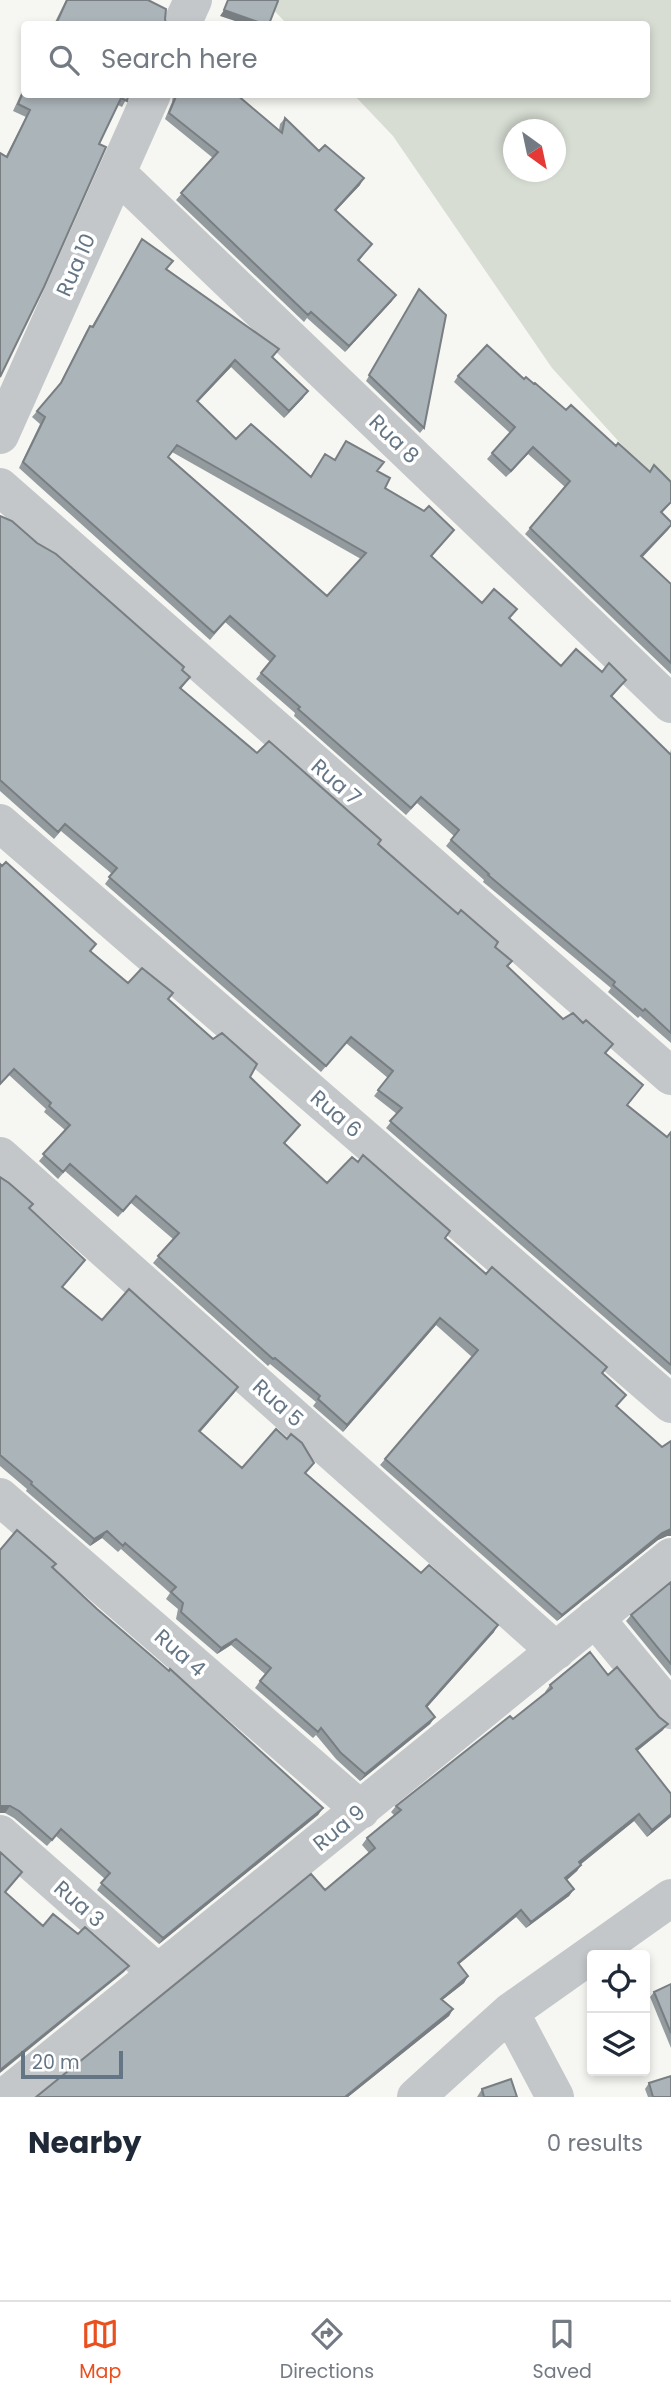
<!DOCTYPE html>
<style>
body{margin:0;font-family:Poppins,sans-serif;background:#f6f6f7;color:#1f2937}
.controls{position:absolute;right:21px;bottom:21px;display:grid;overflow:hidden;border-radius:7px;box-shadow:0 4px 10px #0003}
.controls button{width:63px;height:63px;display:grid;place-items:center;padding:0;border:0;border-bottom:2px solid #e0e1e3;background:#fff;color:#1f2937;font:35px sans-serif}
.compass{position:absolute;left:503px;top:119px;width:63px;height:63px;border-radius:50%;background:#fff;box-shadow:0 4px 10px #0003;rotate:147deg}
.scale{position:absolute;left:21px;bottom:18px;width:102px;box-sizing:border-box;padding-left:7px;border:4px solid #647685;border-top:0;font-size:19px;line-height:24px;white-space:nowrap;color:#647685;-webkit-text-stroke:5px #fff;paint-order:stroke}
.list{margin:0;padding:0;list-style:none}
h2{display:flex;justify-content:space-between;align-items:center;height:91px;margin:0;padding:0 28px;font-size:30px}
h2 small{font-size:23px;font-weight:400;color:#747a83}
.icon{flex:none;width:38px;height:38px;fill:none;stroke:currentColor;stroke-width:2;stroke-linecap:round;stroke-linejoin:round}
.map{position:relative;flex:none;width:671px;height:2097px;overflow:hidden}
.search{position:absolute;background:#fff;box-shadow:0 4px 10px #0003;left:21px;right:21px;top:21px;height:77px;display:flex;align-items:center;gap:18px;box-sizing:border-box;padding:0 24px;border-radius:7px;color:#747a83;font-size:26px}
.sheet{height:203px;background:#fff}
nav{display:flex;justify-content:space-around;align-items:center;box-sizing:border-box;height:98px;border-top:2px solid #e0e1e3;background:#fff;font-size:19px;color:#747a83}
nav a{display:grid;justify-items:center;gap:4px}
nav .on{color:#ea4f1e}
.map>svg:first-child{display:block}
.green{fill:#d7ddd3;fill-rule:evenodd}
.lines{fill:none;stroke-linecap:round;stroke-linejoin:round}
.minor{stroke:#c3c7ca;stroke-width:38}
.wall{fill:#939b9f;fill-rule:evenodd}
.shaded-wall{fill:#787e82}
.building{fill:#abb4b9;stroke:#787e82;stroke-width:2;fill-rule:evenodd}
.labels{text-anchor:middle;stroke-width:7;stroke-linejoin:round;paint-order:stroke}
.street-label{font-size:21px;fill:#647685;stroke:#fff}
</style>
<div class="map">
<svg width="671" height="2097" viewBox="0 0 671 2097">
<rect width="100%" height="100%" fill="#f6f6f2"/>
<path class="green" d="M264 0H671V499L552 368 393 136 354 95 646 94V24H287ZM514 130H556V172H514Z"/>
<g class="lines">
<path class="minor" d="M182 24 193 0
M117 173 671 704
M0 435 152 94
M0 487 671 1076
M0 823 671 1404
M0 1156 556 1651
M0 1497 361 1810
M595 1618 671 1710
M0 1834 158 1973
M510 2012 555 2097
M5 2097 671 1557
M416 2097 510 2012 671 1898"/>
</g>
<path class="wall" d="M66 0H148L165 19 166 24H54Z
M24 87V94H129L122 107 118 105 99 144 6 156 26 117 13 111Z
M173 94H236L279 130 280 124 285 118 319 151 360 185 336 210 372 244 359 261 392 301 345 352 307 318 304 322 176 200 213 158 165 119 172 102Z
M142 239 167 270 273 358 303 398 284 418 231 367 198 402 236 439 310 477 325 454 335 460 346 441 377 471 385 488 449 536 432 556 482 603 510 619 561 666 602 672 626 680 612 697 670 754 671 749V1043L640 1016 638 1018 608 992 611 988 483 882 484 880 446 846 454 836 417 803 406 815 294 716 295 713 256 679 270 662 225 622 210 640 19 468 40 424 32 417 58 387 86 332 90 326H92ZM172 452 361 559 327 596 168 457Z
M419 289 424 428 420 433 366 381Z
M458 376 524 379 650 472 654 465 671 482V503L662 513 671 526 642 557 671 584V674L525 534 565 487 528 454 506 477 487 459 510 433 454 382Z
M0 516 190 677 181 689 257 753 379 844 420 881 512 961 508 967 563 1019 608 1050 606 1053 638 1092 627 1105 667 1137 671 1132V1375L386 1128 397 1114 374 1096 388 1078 346 1043 321 1072 105 884 112 874 61 831 54 839 0 791Z
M0 864 91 951 128 983 168 1000 300 1125 285 1143 327 1183 445 1238 486 1274 603 1373 621 1401 617 1406 662 1447 667 1536 658 1540 557 1621 380 1465 472 1357 436 1325 343 1432 313 1406 316 1402 270 1364 268 1366 153 1263 173 1239 131 1203 118 1217 65 1171 58 1179 39 1161 65 1130 44 1112 46 1109 9 1075 0 1085Z
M0 1177 30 1209 80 1266 62 1287 102 1320 234 1393 200 1432 242 1468 306 1474 421 1573 494 1632 427 1707 435 1717 430 1724 360 1781 336 1759 316 1735 313 1738 255 1688 265 1674 231 1645 217 1654 176 1619 178 1609 166 1599 170 1593 121 1549 118 1552 102 1538 90 1546 26 1491 27 1489 0 1466Z
M0 1550 56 1564 53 1569 97 1609 323 1808 318 1815 159 1944 97 1890 105 1879 56 1836 47 1846 14 1818 5 1813Z
M671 1582V1676L626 1621 631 1615Z
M608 1675 663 1730 637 1751 671 1817 647 1837 634 1821 581 1864V1865L577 1871 567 1880 574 1889 569 1896 526 1928 516 1917 459 1964 468 1976 464 1983 442 2000 453 2009 449 2016 348 2097H36L325 1890 369 1853 362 1845 367 1838 394 1815 391 1812 396 1806 513 1719 546 1693 545 1692 550 1685Z
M671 1984V2048L650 1997 654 1992Z
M649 2083 671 2097H648L645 2089Z
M482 2089 517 2097H477Z"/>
<path class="shaded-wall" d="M224 10 264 24H244L220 16Z
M364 178 360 185 331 216 335 210Z
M396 295 392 301 345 352 349 346Z
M235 360 231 367 192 408 197 401Z
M308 391 303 398 284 418 289 411Z
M533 447 528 454 506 477 511 471Z
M671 526 668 530 637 563 641 556Z
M440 1318 436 1325 343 1432 347 1425Z
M238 1387 234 1393 195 1438 199 1431Z
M671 1529V1536H667L658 1540 557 1621 562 1615 662 1533Z
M107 1531 102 1538 90 1546 94 1539Z
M498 1625 494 1632 422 1713 426 1706Z
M236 1639 231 1645 217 1654 221 1648Z
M435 1717 430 1724 360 1781 365 1774Z
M668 1724 663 1730 631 1756 636 1749Z
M0 1806H10L5 1813H0Z
M323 1808 318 1815 159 1944 163 1938Z
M639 1814 634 1821 575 1869 579 1862Z
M671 1814V1817L647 1837 652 1830Z
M581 1865 577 1871 561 1885 565 1878Z
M574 1889 569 1896 526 1928 531 1922Z
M521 1910 516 1917 453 1969 458 1963Z
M129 1966 124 1972 0 2073V2070Z
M468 1976 464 1983 436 2005 441 1999Z
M453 2009 449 2016 348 2097H345Z"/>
<path class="building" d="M67 0H148L166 9 165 19 166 24H56Z
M228 0H276L278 1 269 24H264L224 10Z
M24 90V94H129L127 101 121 98 99 144 106 147 44 287 0 377V153L7 157 30 110 18 104Z
M177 94H236L282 133 285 118 319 151 325 145 364 178 335 210 372 244 358 260 396 295 349 346 311 312 308 315 181 193 218 152 169 113Z
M142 239 173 261 166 269 279 349 272 357 308 391 289 411 235 360 197 401 236 439 251 424 311 477 325 454 335 460 346 441 384 462 377 471 390 478 385 488 424 511 429 506 454 530 431 556 482 603 494 589 517 609 509 618 561 666 576 649 602 672 609 663 626 680 611 696 671 755V1033L645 1009 643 1011 613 985 615 982 488 875 489 874 451 840 459 830 421 797 411 808 298 709 300 707 261 673 275 656 230 616 214 633 23 462 45 417 37 411 61 383 90 326 93 327ZM177 445 366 553 327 596 168 457Z
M419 289 446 315 424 428 369 375Z
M487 345 524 379 526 377 534 384 535 383 566 410 571 405 616 446 618 443 650 472 654 465 671 482V502L661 512 671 522V525L641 556 671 584V663L530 528 570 481 533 447 511 471 492 453 515 427 458 376Z
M0 516 12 521 37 543 56 554 184 667 182 670 190 677 180 688 257 753 269 741 381 840 378 844 420 881 458 914 461 910 498 942 495 947 512 961 507 966 563 1019 573 1013 583 1023 586 1020 613 1044 605 1053 643 1085 627 1105 667 1137 671 1132V1365L390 1121 402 1108 378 1090 393 1071 351 1037 326 1066 109 877 117 868 65 824 58 832 0 780Z
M6 862 96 944 90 951 128 983 142 968 173 993 168 999 213 1039 222 1033 257 1064 250 1077 300 1125 284 1143 327 1183 352 1157 358 1162 363 1155 450 1231 445 1238 486 1274 492 1267 607 1367 602 1373 626 1395 616 1406 662 1447 671 1441V1529L662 1533 562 1615 385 1459 478 1350 440 1318 347 1425 318 1399 320 1396 275 1358 273 1359 158 1256 179 1233 136 1196 123 1211 70 1164 63 1172 43 1154 70 1125 49 1106 51 1103 14 1069 0 1084V864L2 866Z
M0 1177 9 1183 33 1204 29 1208 85 1260 62 1287 102 1320 129 1289 238 1387 199 1431 242 1468 276 1429 287 1439 291 1434 302 1443 314 1463 305 1473 421 1573 429 1565 498 1625 426 1706 435 1717 365 1774 341 1753 321 1728 318 1732 260 1681 271 1668 236 1639 221 1648 181 1612 183 1603 171 1592 176 1587 125 1543 123 1546 107 1531 94 1539 31 1484 32 1482 0 1455Z
M17 1530 56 1564 52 1567 97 1609 169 1671 170 1669 323 1808 163 1938 101 1883 110 1873 61 1829 52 1840 19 1811 10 1806H0V1550Z
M671 1582V1664L631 1615Z
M590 1652 608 1675 617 1667 659 1717 668 1724 636 1749 671 1794V1814L652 1830 639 1814 579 1862 581 1865 565 1878 574 1889 531 1922 521 1910 458 1963 468 1976 441 1999 453 2009 345 2097H36L311 1874 325 1890 375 1848 367 1838 401 1810 396 1806 510 1716 513 1719 552 1688 550 1685Z
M0 1852 22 1872 5 1892 43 1926 53 1914 78 1934 85 1927 129 1966 0 2070Z
M671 1984V2033L654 1992Z
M671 2076V2097H653L649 2083Z
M511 2079 517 2097H484L482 2089Z"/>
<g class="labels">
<g class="street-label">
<text transform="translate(76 265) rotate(-66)" y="7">Rua 10</text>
<text transform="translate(394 439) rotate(44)" y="7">Rua 8</text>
<text transform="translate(336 782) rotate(41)" y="7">Rua 7</text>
<text transform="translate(336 1114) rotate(41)" y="7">Rua 6</text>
<text transform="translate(278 1403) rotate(42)" y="7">Rua 5</text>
<text transform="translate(180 1653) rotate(41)" y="7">Rua 4</text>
<text transform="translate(339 1828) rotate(-39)" y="7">Rua 9</text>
<text transform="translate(79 1904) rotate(41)" y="7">Rua 3</text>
</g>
</g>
</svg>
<div class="controls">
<button><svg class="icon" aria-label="locate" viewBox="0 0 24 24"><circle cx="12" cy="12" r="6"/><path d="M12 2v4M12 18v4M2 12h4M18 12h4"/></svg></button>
<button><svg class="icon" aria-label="layers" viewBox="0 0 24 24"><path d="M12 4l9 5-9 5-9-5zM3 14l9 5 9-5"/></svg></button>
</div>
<svg class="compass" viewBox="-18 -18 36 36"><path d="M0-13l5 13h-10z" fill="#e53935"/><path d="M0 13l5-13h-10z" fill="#747a83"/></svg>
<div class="scale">20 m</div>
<div class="search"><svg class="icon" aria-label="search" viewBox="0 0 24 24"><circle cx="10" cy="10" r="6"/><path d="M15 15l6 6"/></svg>Search here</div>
</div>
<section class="sheet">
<h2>Nearby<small>0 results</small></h2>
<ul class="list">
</ul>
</section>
<nav>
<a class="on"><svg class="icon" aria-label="map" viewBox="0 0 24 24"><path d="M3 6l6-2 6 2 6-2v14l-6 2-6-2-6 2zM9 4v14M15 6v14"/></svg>Map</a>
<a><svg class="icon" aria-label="directions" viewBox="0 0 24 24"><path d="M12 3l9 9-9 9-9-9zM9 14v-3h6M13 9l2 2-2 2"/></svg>Directions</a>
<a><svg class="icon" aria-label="saved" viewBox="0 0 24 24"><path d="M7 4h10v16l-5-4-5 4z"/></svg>Saved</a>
</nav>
